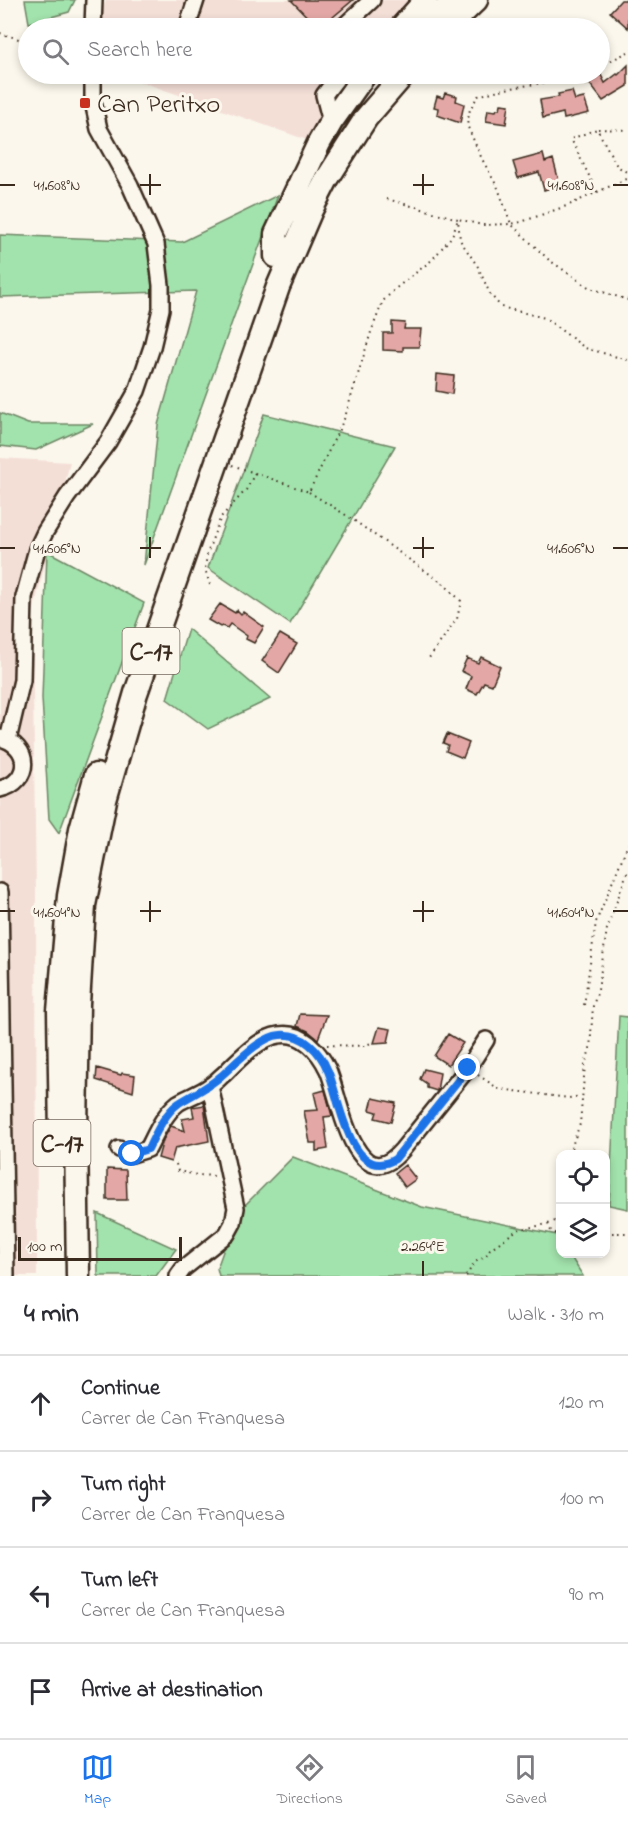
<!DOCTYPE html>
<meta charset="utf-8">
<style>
body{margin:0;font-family:"Indie Flower",sans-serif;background:#f2f2f3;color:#2b2b33}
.controls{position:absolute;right:18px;bottom:18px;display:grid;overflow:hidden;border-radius:12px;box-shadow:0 3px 9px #0003}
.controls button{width:54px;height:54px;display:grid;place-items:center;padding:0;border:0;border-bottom:2px solid #e1e1e2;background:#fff;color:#2b2b33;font:30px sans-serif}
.scale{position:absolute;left:18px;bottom:15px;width:164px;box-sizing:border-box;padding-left:6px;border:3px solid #3b2a1e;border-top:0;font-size:16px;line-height:21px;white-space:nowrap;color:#3b2a1e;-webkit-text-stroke:4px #fbf7ec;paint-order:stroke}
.stop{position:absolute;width:18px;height:18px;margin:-14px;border:4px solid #1a73e8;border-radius:50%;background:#fff}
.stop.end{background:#1a73e8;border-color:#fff;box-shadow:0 2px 6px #0008}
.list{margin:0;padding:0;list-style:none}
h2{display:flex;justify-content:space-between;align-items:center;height:78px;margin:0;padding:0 24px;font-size:26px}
h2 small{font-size:20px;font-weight:400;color:#7c7c81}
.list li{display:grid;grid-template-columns:39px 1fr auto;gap:18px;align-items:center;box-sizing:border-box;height:96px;padding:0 24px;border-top:2px solid #e1e1e2}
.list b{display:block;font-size:22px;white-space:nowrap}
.list p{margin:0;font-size:20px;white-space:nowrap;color:#7c7c81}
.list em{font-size:20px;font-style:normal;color:#7c7c81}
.icon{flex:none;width:33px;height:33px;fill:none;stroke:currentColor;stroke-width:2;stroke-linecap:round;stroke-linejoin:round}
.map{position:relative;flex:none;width:628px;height:1276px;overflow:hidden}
.search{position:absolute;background:#fff;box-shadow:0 3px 9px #0003;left:18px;right:18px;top:18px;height:66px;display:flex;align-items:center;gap:15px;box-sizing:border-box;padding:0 21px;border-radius:33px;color:#7c7c81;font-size:22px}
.sheet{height:462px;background:#fff}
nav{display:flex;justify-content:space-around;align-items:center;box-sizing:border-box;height:84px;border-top:2px solid #e1e1e2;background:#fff;font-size:16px;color:#7c7c81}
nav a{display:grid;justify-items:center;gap:3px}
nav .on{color:#1a73e8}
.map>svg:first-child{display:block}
.built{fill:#f4dfd7}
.green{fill:#a2e2ac;stroke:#6e8665;stroke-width:1.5}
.building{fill:#e3a8a5;stroke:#3b2a1e;stroke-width:1.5}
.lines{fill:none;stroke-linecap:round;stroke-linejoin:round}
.minor-casing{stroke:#3b2a1e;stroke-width:20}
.highway-casing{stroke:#3b2a1e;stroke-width:27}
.path{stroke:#3b2a1e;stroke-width:2;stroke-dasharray:1.5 4.5;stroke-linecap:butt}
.minor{stroke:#fbf7ec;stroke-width:15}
.highway{stroke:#fbf7ec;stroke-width:22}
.route{stroke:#1a73e8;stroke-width:8}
.ticks{fill:none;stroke:#3b2a1e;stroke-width:2}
.poi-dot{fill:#c8321e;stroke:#fbf7ec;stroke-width:2}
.labels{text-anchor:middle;stroke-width:6;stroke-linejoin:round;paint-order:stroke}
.shield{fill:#fbf7ec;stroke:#75685c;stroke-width:1.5}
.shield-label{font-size:26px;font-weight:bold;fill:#3b2a1e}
.poi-label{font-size:27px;fill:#3b2a1e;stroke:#fbf7ec;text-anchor:start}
.ticks-label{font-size:15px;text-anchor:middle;fill:#3b2a1e;stroke:#fbf7ec;stroke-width:6;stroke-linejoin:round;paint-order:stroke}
</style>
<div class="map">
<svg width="628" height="1276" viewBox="0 0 628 1276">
<rect width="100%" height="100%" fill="#fbf7ec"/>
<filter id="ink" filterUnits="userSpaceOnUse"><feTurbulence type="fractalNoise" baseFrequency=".0167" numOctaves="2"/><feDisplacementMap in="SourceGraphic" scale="12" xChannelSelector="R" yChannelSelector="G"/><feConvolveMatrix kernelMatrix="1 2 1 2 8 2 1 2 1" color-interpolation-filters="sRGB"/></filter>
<g filter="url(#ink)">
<path class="built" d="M106 0H411L391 28H96Z
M119 74H358L310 141Z
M0 458 70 462 32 617 36 892 37 1276H0Z"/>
<path class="green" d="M25 0H75L69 12 29 23Z
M278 195 144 565 158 425 196 291 0 297V235L182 242Z
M0 413 28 424H93L36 450 0 446Z
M264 414 395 446 290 624 208 568Z
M47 551 144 603 59 833 49 819 42 698Z
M188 629 270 699 208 729 167 699Z
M619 1016 628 1017V1209L609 1205Z
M293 1157 422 1207 557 1235 560 1241V1254H569L583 1276H219L217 1268 237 1213Z
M97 1213 176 1249 156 1276H98Z"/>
<path class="building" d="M291 0H353L320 28H318Z
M621 0H628V28L610 12Z
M628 65V86L603 101 582 74 600 73 605 83 617 74 618 75Z
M572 91 575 100 584 98 589 113 564 119 563 113 543 118 540 100 559 97 558 94Z
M445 93 457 96 456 101 464 104 460 123 437 115 438 108 434 107 437 96 443 98Z
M501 104 509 105 506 124 486 121 488 110 496 111 497 109H500Z
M543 154 545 162 553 159 560 185 544 190 539 172 518 178 513 162Z
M392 322 405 323 404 329H421L419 347H403V351L383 350V333H392Z
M437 374 454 376 452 394 436 391Z
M220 604 235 613 237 610 241 614 243 612 264 627 254 643 246 639 247 636 230 624 227 628 222 626 220 627 208 620Z
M280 634 297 644 279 673 262 661Z
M481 657 500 666 492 685 484 682 477 694 466 689 471 676 461 671 467 658 478 663Z
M447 734 469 743 463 758 446 751 448 745 443 743Z
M300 1014 327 1015 318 1039 308 1031 297 1026Z
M379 1027 391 1029 388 1042 374 1043Z
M448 1034 463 1043 448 1065 434 1056Z
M97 1068 121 1075 122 1073 135 1075 133 1092 96 1080Z
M424 1069 440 1073 437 1091 427 1088V1084L420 1079Z
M325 1090 332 1116 324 1117 328 1149 316 1151V1143H310L304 1111 318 1110 314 1093Z
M373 1098 396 1103 391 1122 375 1118 377 1112 370 1110Z
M204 1105 209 1141 175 1148 171 1162 158 1158 163 1140 171 1126 185 1131 182 1119 194 1117 192 1107Z
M405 1165 416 1179 405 1187 395 1173Z
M107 1169 126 1170 127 1200H107Z"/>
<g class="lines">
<g class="minor-casing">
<path id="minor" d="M93 27 94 0
M187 28 196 0
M337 28 343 27 372 0
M331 122 324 95 340 74
M0 738C31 745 32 782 0 789
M8 740 22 680 24 597 37 549 45 532 67 497 108 442 137 391 152 347 161 309V285L156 244 130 185 99 129 93 102V74
M0 892 6 1276
M119 1149 132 1154 148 1149C156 1133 164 1114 178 1103 188 1097 201 1093 210 1086 215 1083 219 1078 224 1074 237 1061 260 1037 279 1035 302 1031 319 1051 328 1070 339 1094 355 1204 402 1150L468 1068 486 1040
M178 1276 183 1269 227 1234 233 1223 236 1208 210 1086"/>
</g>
<g class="highway-casing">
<path id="highway" d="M448 27 476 0
M401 28 426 0
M425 28 455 0
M276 256V234L319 143 331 122 365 74
M61 1138 59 1011 69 896 81 829 96 775
M78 1276 76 1132 78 1004 84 905 105 800 136 693 278 287 311 210 327 179 366 118 404 74"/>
</g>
<path class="path" d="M0 33 28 42
M600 66 628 52
M585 74 577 77 499 90 478 96 470 109 467 125 482 159 498 188 511 224 549 260 590 288 628 300
M598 129 628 130
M597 192 571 139 597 129 617 166 628 173
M387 199 458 219 460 240 478 267 490 294 501 307 545 318 585 348 628 360
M232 465 309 492 345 417 371 332 383 301 395 289 432 260 452 236 458 219 482 225 511 224 521 222 569 205 628 178
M309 492 349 517 444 584 461 601 457 619 429 658
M210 585 205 569 207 554 216 529 221 517 246 490 255 473
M584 1005 596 922 628 844
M327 1045 364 1046 373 1042
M478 1075 499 1089 569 1098 581 1096
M569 1154 580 1124 585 1065 590 1049 593 1006 598 990 607 929 628 870
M176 1164 178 1171 197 1175 215 1176
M548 1224 551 1231 560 1235
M606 1233H628
M466 1276 475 1262 485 1257 490 1249 517 1230 548 1224 560 1219V1215"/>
<use href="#minor" class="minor"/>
<use href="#highway" class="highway"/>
</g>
</g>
<g class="lines" filter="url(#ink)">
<path class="route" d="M132 1154 148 1149C156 1133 164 1114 179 1103 193 1094 208 1088 221 1076 235 1064 261 1036 280 1035 303 1033 320 1051 328 1071 339 1095 350 1186 395 1159L468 1068"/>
</g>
<path class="ticks" d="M150 174V195M423 174V195M0 185H15M140 185H161M413 185H434M613 185H628M150 537V558M423 537V558M0 548H15M140 548H161M413 548H434M613 548H628M150 901V922M423 901V922M0 911H15M140 911H161M413 911H434M613 911H628M423 1261V1276"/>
<rect class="poi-dot" x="79" y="97" width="12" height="12" rx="3"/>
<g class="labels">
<g class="shield">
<rect x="122.5" y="628" width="57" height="46" rx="4.5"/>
<rect x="33.5" y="1120" width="57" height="46" rx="4.5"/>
</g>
<g class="shield-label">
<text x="151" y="660">C-17</text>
<text x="62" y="1152">C-17</text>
</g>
<g class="poi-label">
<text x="97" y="112">Can Peritxo</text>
</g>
</g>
<g class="ticks-label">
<text x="57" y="190">41.608°N</text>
<text x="571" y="190">41.608°N</text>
<text x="57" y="553">41.606°N</text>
<text x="571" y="553">41.606°N</text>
<text x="57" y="917">41.604°N</text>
<text x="571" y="917">41.604°N</text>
<text x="423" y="1251">2.264°E</text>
</g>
</svg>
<div class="controls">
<button><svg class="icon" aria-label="locate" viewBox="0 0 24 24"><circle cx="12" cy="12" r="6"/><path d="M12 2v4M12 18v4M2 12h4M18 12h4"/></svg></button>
<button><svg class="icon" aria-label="layers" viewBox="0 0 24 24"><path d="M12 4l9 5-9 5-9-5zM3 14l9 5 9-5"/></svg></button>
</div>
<div class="scale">100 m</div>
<div class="stop" style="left:132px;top:1154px"></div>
<div class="stop end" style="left:468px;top:1068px"></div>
<div class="search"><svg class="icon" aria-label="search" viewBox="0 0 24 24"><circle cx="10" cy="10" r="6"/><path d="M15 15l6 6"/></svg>Search here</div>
</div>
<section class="sheet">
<h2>4 min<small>Walk · 310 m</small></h2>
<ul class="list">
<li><svg class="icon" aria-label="ahead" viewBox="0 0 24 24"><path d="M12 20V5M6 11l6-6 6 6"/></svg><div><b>Continue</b><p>Carrer de Can Franquesa</p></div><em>120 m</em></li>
<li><svg class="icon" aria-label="right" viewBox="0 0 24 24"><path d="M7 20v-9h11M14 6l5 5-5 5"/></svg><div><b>Turn right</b><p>Carrer de Can Franquesa</p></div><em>100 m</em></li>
<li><svg class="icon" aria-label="left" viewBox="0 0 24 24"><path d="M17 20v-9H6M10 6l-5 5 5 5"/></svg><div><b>Turn left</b><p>Carrer de Can Franquesa</p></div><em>90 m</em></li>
<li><svg class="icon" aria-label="arrive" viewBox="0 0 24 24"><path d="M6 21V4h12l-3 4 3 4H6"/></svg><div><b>Arrive at destination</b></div></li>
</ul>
</section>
<nav>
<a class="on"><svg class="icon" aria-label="map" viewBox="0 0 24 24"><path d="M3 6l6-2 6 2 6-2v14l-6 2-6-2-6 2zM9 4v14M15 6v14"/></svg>Map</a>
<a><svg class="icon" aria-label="directions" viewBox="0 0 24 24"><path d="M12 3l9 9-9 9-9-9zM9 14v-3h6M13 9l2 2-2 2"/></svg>Directions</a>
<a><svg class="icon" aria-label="saved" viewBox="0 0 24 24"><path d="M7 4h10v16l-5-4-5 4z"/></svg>Saved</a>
</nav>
